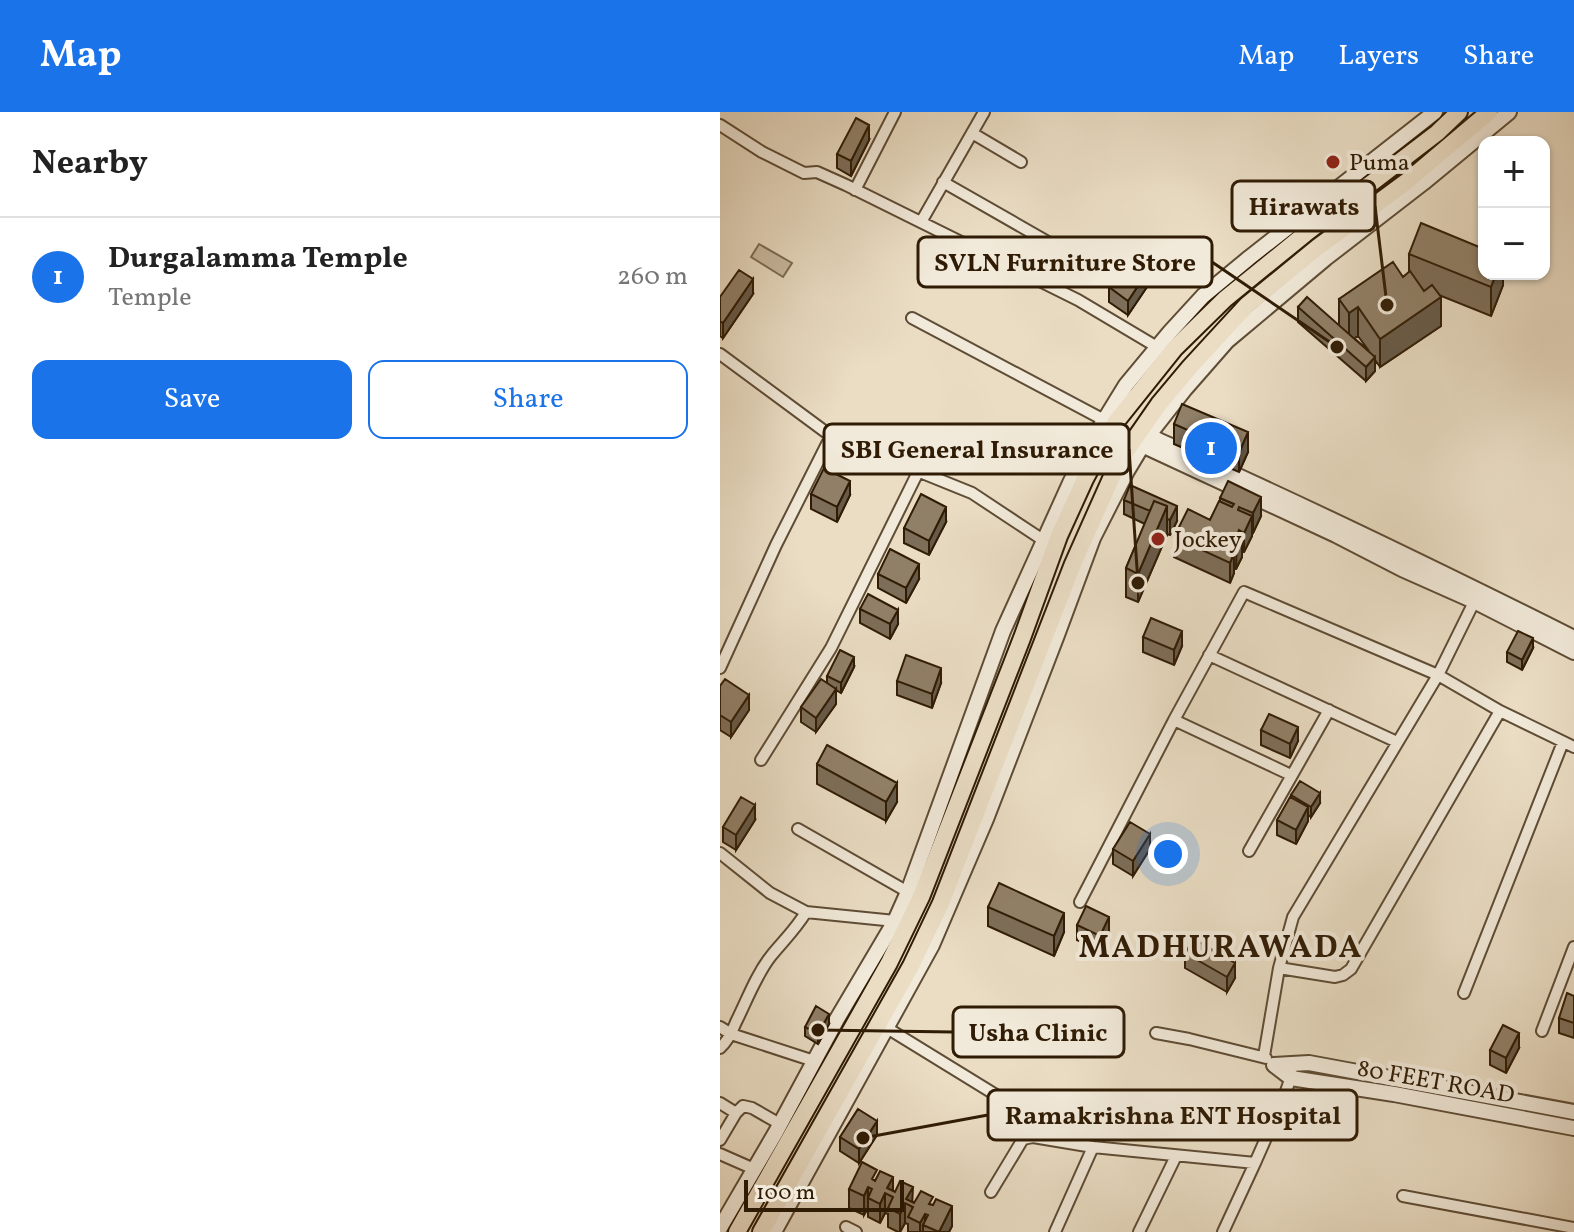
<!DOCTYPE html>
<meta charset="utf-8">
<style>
body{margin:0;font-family:Vollkorn,serif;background:#f2f2f2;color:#222}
.controls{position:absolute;right:24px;top:24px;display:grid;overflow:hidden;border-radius:16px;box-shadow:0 2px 6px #0004}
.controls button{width:72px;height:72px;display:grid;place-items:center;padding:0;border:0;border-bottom:2px solid #e0e0e0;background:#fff;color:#222;font:40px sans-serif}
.scale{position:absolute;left:24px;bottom:20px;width:160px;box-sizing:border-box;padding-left:8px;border:4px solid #301c05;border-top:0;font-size:22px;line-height:28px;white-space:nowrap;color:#301c05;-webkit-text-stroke:6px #f1e9d9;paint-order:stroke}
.you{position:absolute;left:448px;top:742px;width:28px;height:28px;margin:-20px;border:6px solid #fff;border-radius:50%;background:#1a73e8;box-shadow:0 0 0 12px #1a73e833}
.badge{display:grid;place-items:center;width:52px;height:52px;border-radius:50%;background:#1a73e8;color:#fff;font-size:26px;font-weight:700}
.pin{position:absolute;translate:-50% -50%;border:4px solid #fff;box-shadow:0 2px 8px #0006}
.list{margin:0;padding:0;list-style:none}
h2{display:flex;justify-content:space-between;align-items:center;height:104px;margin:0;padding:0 32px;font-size:34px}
h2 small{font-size:26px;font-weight:400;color:#767676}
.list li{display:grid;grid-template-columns:52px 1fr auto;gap:24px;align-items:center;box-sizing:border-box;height:120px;padding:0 32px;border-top:2px solid #e0e0e0}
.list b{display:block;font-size:30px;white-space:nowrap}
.list p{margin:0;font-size:26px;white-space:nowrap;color:#767676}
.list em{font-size:26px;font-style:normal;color:#767676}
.actions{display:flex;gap:16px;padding:24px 32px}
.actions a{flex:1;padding:18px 0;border:2px solid #1a73e8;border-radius:16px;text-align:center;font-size:28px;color:#1a73e8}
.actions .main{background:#1a73e8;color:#fff}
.map{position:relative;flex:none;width:854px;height:1120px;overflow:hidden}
header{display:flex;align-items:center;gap:48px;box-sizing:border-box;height:112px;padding:0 40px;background:#1a73e8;color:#fff}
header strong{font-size:38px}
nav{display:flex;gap:44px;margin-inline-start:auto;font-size:28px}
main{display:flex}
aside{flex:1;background:#fff}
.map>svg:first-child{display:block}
.green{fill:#cabca4;stroke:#7d6c54;stroke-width:2}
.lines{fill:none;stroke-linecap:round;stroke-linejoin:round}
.minor-casing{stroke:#5e4c35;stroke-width:14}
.tertiary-casing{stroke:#5e4c35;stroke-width:18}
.primary-casing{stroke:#301c05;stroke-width:20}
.minor{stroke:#f1e9d9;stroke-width:10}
.tertiary{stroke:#f1e9d9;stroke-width:14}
.primary{stroke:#eaddc4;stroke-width:16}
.wall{fill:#7d6e59;stroke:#301c05;stroke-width:2;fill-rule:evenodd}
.shaded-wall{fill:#665a49;stroke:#301c05;stroke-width:2}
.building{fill:#918068;stroke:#301c05;stroke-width:2}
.poi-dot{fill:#8f2418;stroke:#f1e9d9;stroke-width:3}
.labels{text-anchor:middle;stroke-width:8;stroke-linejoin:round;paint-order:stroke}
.poi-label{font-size:24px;fill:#301c05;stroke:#f1e9d9;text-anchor:start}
.street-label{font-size:24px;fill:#301c05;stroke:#f1e9d9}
.district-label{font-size:32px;font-weight:bold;letter-spacing:2px;fill:#301c05;stroke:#f1e9d9}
.leader{fill:none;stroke:#301c05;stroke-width:3}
.callout-dot{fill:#301c05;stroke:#f1e9d9;stroke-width:3}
.callout{fill:#f1e9d9;stroke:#301c05;stroke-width:3}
.callout-label{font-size:26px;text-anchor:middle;font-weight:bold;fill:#301c05}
</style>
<header>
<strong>Map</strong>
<nav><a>Map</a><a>Layers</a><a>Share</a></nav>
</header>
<main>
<aside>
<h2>Nearby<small></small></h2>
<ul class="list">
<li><span class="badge">1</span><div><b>Durgalamma Temple</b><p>Temple</p></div><em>260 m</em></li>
</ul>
<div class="actions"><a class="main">Save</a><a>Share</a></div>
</aside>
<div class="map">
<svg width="854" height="1120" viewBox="0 0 854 1120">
<rect width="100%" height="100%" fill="#eaddc4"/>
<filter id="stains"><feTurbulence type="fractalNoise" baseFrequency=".0025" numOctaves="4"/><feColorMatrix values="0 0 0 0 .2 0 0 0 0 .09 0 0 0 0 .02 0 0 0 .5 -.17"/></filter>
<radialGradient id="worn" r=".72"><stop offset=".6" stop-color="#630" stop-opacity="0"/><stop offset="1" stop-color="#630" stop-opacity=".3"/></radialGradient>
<path class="green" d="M39 132 72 151 63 165 31 145Z"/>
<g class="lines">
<g class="minor-casing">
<path id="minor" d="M0 13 42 40 84 61 97 60 126 73 358 188 437 235
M252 21 301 50
M223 70 328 130
M135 78 175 0
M201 110 264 0
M192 206 384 308
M0 242 111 324 252 381 323 428
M489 543 677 630
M0 556 56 433 111 324
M780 599 854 635
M454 608 571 663
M41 648 111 536 199 358
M78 717 188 780
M529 739 609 598
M0 741 50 781 86 800 175 809
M360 790 454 608 524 480 718 563 573 805 559 856 544 944
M559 856 615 865 623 863 631 857 780 599 718 563 757 484
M744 881 843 630
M0 915 11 922 94 949
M167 916 289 991
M822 919 854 835
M436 921 469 927 546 946
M0 936C8 929 12 920 16 910 27 888 36 863 51 844 63 829 76 817 86 800
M0 991 16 1001
M0 1028 16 1001 23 994 32 996 60 1012
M0 1042 34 1057
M271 1080 303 1027 313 1025 373 1035
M683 1084 854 1116
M126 1115 136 1120
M335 1120 373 1035 535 1051 564 985 572 962
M419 1120 456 1044
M503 1120 535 1051"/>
</g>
<g class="tertiary-casing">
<path id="tertiary" d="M420 319 442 330C581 391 718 458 854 526
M416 327 422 333 616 423 682 457 754 489 854 540
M854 1000 589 951 554 953 571 966 674 982 854 1016
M0 1116 56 1020 117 907 175 809 188 780 283 519 351 369 371 330 406 273 450 220 483 184 529 146 715 0
M54 1120 212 833 266 707 337 523 373 426 407 359 428 324 465 277 507 229 606 146 703 71 789 0"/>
</g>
<g class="primary-casing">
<path id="primary" d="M17 1120 169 851 201 785 302 526 339 424 365 367 395 311 455 236 505 187 585 122 717 21 739 0
M41 1120 191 854 221 791 353 452 398 351 439 292 470 255 527 193 598 135 686 70 769 0"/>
</g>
<use href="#minor" class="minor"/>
<use href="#tertiary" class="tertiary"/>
<use href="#primary" class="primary"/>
</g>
<path class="wall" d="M149 28 131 64 117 56V42Z
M689 142 783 162V173L771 204 719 183 721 214 660 255 655 248V259L646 269 578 210V195L619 213V187L683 165 689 161ZM638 224 649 239 634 226Z
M433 166 408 203 389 190V175Z
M33 182 3 226 0 224V185Z
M454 312 528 340 519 360 454 332Z
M91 382 130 383 117 410 91 397Z
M500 386 541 404 533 421 532 420V424L524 440 522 439V445L516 457H514V461L510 471 454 445V425L490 408 500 389Z
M404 388 457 409 450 423 447 422 418 490 406 485V456L425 412 404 402Z
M226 410 209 443 184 431V416Z
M158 462 199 467 186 491 158 476Z
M140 497 178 512 170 527 140 511Z
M423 525 462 534 454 553 423 540Z
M813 536 802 558 787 550V540Z
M134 555 121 581 116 578V592L96 620 81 610V595L107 572V564Z
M177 569 221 571 212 596 177 583Z
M0 574 29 598 11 625 0 618Z
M541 618 578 629 570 646 541 633Z
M97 652 177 690 166 709 97 672Z
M571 683 600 691 591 705 588 703V709L576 732 557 723V708L571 686Z
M35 708 16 738 3 730V715Z
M393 737H430L413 764 393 752Z
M268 795 344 820 334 844 268 814Z
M357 813 389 820 380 838 357 828Z
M465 841 515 866 507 880 465 856Z
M854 884V926L839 921V906Z
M109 912 98 932 85 924V915Z
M799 936 786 961 770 953V938Z
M157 1023 139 1051 120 1039V1025Z
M157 1067 173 1079 193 1090 213 1093 232 1114 229 1120H188V1112L185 1111 180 1120H178L168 1115V1102L165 1101 160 1111 148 1105V1096L144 1103 129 1096V1077Z"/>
<path class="shaded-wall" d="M149 13V28L131 64V49Z
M433 151V166L408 203V189Z
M776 162H783V173L771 204V175Z
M33 167V182L3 226V211Z
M721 185V214L660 255V227Z
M638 195V224L629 230V201Z
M655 245V259L646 269V255Z
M528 320V340L519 360V341Z
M130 369V383L117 410V395Z
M541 385V404L533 421V401Z
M447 394V423L418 490V462Z
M457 394V409L450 423V408Z
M226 395V410L209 443V429Z
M532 404V424L524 440V421Z
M519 418V431L522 426V445L516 457 517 423Z
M514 441V461L510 471V451Z
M199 452V467L186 491V476Z
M178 498V512L170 527V512Z
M462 519V534L454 553V538Z
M813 526V536L802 558V548Z
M134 545V555L121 581V571Z
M221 556V571L212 596V582Z
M116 577V592L96 620V606Z
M29 583V598L11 625V610Z
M578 615V629L570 646V632Z
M177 671V690L166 709V690Z
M600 681V691L591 705V695Z
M35 693V708L16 738V723Z
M588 695V709L576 732V718Z
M430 722V737L413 764V749Z
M344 801V820L334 844V824Z
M389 805V820L380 838V824Z
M515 851V866L507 880V865Z
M109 902V912L98 932V922Z
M799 921V936L786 961V946Z
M157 1009V1023L139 1051V1037Z
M173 1065V1085L167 1076Z
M148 1075V1096L144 1103V1084Z
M193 1075 192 1095 186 1087Z
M165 1081V1101L160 1111V1092Z
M185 1091V1111L180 1120V1102Z
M232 1094V1114L229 1120H219Z
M205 1102V1114L203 1113V1120H200V1111Z"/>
<path class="building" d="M136 6 149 13 131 49 117 42Z
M701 111 764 137V162H776L771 175 689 142Z
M414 138 433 151 408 189 389 175Z
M673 150 683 165 690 159 704 179 712 173 721 185 660 227 638 195 629 201 619 187Z
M19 158 33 167 3 211 0 209V185Z
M587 185 655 245 646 255 578 195Z
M462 292 528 320 519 341 454 312Z
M104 356 130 369 117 395 91 382Z
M508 369 541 385 533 401 519 395 518 398 532 404 524 421 519 418 517 423 522 426 516 438 499 430 497 433 514 441 510 451 454 425 468 397 490 408 499 389 512 395 514 392 500 386Z
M410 373 457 394 450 408 447 407V394L434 389 430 399 404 388Z
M201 382 226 395 209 429 184 416Z
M434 389 447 394 418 462 406 456Z
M170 437 199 452 186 476 158 462Z
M148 482 178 498 170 512 140 497Z
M431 506 462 519 454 538 423 525Z
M798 519 813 526 802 548 787 540Z
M120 538 134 545 121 571 107 564Z
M186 543 221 556 212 582 177 569Z
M5 567 29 583 11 610 0 603V574Z
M101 567 116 577 96 606 81 595Z
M549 602 578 615 570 632 541 618Z
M107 633 177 671 166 690 97 652Z
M580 669 600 681 591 695 571 683Z
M21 685 35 693 16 723 3 715Z
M570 685 588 695 576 718 557 708Z
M410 710 430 722 413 749 393 737Z
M279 771 344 801 334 824 268 795Z
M366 794 389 805 380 824 357 813Z
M474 827 515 851 507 865 465 841Z
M847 881 854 884V911L839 906Z
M96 894 109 902 98 922 85 915Z
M783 913 799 921 786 946 770 938Z
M138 997 157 1009 139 1037 120 1025Z
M142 1050 157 1058 152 1067 155 1069 160 1059 173 1065 167 1076 175 1080 180 1069 193 1075 186 1087 194 1091 201 1079 213 1085 209 1092 213 1093 216 1087 232 1094 219 1120 203 1113 208 1103 205 1102 200 1111 188 1105 193 1095 185 1091 180 1102 168 1096 173 1085 165 1081 160 1092 148 1086 152 1077 148 1075 144 1084 129 1077Z"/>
<g class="poi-dot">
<circle cx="613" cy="50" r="8"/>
<circle cx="438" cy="427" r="8"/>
</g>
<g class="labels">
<g class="poi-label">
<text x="629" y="58">Puma</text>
<text x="454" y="435">Jockey</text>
</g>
<g class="street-label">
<text transform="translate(716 969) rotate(10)" y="8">80 FEET ROAD</text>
</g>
<g class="district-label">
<text x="501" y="845">MADHURAWADA</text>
</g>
</g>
<path class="leader" d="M667 193L655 94M617 235L492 150M418 471L409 337M98 918L233 920M143 1026L268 1003"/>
<g class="callout-dot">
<circle cx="667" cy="193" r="8"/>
<circle cx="617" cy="235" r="8"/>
<circle cx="418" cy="471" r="8"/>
<circle cx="98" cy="918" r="8"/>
<circle cx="143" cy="1026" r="8"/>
</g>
<g class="callout">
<rect x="512" y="69" width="143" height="50" rx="8"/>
<rect x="198" y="125" width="294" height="50" rx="8"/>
<rect x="104" y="312" width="305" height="50" rx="8"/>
<rect x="233" y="895" width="171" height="50" rx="8"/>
<rect x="268" y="978" width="369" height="50" rx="8"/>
</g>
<g class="callout-label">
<text x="584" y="103">Hirawats</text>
<text x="345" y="159">SVLN Furniture Store</text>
<text x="257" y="346">SBI General Insurance</text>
<text x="318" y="929">Usha Clinic</text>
<text x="453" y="1012">Ramakrishna ENT Hospital</text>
</g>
<rect width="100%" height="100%" filter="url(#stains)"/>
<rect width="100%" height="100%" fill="url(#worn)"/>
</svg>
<div class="controls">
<button>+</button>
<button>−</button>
</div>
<div class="scale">100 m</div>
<div class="you"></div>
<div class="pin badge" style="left:491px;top:336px">1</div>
</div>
</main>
